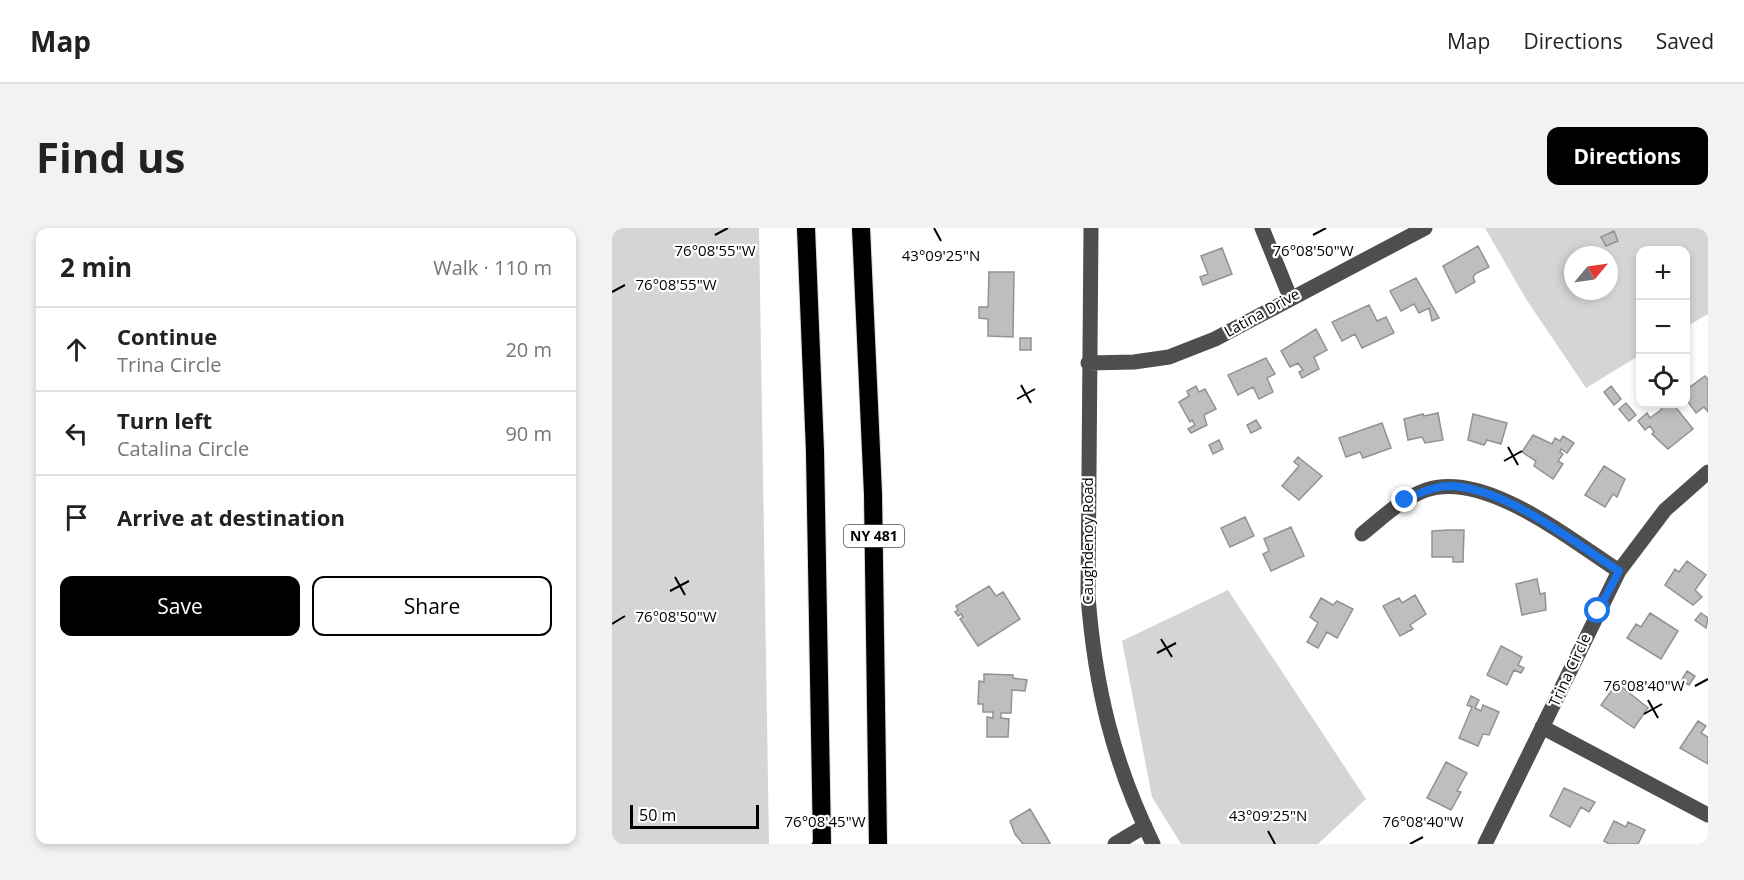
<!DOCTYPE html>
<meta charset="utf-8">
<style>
body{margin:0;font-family:"Open Sans",sans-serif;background:#f2f2f2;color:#222}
.controls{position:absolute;right:18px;top:18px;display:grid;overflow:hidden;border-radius:12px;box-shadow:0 3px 9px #0003}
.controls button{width:54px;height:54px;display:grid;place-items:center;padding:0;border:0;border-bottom:2px solid #e0e0e0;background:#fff;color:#222;font:30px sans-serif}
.compass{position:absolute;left:952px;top:18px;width:54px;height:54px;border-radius:50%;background:#fff;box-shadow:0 3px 9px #0003;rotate:61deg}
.scale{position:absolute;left:18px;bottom:15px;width:129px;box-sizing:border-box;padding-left:6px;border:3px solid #000;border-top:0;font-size:16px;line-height:21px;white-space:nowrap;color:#000;-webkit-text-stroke:4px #fff;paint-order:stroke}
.stop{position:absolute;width:18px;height:18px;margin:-14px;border:4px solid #1a73e8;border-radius:50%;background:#fff}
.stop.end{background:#1a73e8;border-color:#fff;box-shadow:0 2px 6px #0008}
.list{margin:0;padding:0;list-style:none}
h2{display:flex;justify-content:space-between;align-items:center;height:78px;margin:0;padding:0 24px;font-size:26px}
h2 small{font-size:20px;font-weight:400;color:#767676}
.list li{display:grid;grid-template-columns:39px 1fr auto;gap:18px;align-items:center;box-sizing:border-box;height:84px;padding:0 24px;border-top:2px solid #e0e0e0}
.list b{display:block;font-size:22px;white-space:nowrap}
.list p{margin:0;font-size:20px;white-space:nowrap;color:#767676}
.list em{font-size:20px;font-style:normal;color:#767676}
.actions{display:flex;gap:12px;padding:18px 24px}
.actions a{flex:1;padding:14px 0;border:2px solid #000;border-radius:12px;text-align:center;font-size:21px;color:#000}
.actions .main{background:#000;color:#fff}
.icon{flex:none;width:33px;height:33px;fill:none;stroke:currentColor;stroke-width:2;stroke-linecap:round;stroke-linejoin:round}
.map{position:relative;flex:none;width:1096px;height:616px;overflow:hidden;border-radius:12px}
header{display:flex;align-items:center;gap:36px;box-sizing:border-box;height:84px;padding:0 30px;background:#fff;border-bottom:2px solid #e0e0e0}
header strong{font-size:28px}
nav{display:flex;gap:33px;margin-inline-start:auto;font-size:21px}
.intro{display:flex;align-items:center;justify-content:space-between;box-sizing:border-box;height:144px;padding:0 36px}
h1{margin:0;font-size:42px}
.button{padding:15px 27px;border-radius:12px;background:#000;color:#fff;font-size:21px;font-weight:700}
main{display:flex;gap:36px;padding:0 36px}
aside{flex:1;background:#fff;border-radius:12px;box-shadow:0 3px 9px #0003}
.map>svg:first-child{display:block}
.green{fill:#d5d5d5;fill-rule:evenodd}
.building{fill:#bebebe;stroke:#929292;stroke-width:1.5}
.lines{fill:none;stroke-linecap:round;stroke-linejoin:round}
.highway-casing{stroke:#dbdbdb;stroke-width:20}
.minor{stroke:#4e4e4e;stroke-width:15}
.highway{stroke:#000;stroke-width:18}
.route{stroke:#1a73e8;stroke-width:8}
.ticks{fill:none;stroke:#000;stroke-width:2}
.labels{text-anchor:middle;stroke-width:4.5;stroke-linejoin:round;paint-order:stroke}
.shield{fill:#fff;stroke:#4c4c4c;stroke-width:1.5}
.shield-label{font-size:14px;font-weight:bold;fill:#000}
.street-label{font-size:15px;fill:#000;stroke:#fff}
.ticks-label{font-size:15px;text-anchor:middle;fill:#000;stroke:#fff;stroke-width:4.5;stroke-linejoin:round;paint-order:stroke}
</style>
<header>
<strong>Map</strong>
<nav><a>Map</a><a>Directions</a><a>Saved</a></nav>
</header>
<div class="intro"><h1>Find us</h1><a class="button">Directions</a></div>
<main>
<aside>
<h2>2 min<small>Walk · 110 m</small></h2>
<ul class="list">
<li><svg class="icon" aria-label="ahead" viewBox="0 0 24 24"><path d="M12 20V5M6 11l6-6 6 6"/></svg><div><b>Continue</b><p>Trina Circle</p></div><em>20 m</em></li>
<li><svg class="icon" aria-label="left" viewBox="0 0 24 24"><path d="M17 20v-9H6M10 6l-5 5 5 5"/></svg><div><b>Turn left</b><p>Catalina Circle</p></div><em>90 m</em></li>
<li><svg class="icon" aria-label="arrive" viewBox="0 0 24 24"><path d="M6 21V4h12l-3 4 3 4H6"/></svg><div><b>Arrive at destination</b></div></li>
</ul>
<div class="actions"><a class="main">Save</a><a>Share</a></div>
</aside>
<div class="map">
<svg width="1096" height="616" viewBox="0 0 1096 616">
<rect width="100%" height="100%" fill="#fff"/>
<path class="green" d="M0 0H147L157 616H0Z
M873 0H1096V86L1074 99V22H1028V127L974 160 914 71ZM961 27H997V63H961Z
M616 362 754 571 706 616H569L540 569 510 413Z"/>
<path class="building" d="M1002 3 1006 13 994 18 989 9Z
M866 18 877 39 863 46 861 49 863 54 844 65 831 38Z
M610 20 620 46 591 57 588 49 596 46 589 28Z
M377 44H402L401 109 376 108V91L367 90V79H376Z
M804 50 827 90 820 93 817 80 807 85 802 76 789 83 778 63Z
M757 77 765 93 774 89 782 105 750 120 743 106 730 113 720 94Z
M704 101 715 122 702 129 707 141 690 150 687 144 691 142 688 138 686 135 678 139 669 123Z
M408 110H419V122H408Z
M654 130 663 146 655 150 661 164 647 171 641 159 626 167 616 147Z
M1093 148 1096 151V184L1092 179 1084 185 1074 171V162Z
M584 158 587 164 593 161 604 181 592 187 595 197 579 205 576 201 583 197 580 192 578 194 567 174 577 168 575 163Z
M999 158 1009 171 1002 177 992 164Z
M1014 175 1024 187 1017 193 1007 181Z
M1046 176H1061L1081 201 1056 221 1040 206 1042 204 1038 198 1033 202 1026 193 1035 185 1038 190 1050 181Z
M826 185 831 212 813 215 810 209 796 212 792 191 811 186 812 188Z
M861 186 895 195 889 216 875 212 872 217 856 212Z
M644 192 649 200 639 205 635 197Z
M770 195 779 220 751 230 748 224 734 229 727 210Z
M921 207 940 216 943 210 948 213 951 208 962 215 955 225 949 221 948 224 951 226 946 233 951 236 941 251 922 238 924 233 910 224Z
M607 212 611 221 601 226 597 217Z
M686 229 710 248 687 272 670 258 687 238 682 234Z
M992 238 1013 251 1005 269 1001 266 993 279 973 267Z
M633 289 642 308 618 319 609 300Z
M679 299 692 328 659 343 651 326 657 323 652 311Z
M837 302H852L851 334H841V329H820V303Z
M1075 333 1094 347 1083 362 1090 369 1081 377 1053 357 1063 341 1067 344Z
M925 351 928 366 933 365 934 382 910 387 904 356Z
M377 358 384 368 391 364 408 391 366 418 348 391 351 389 349 386 346 388 343 384 346 382 344 378Z
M803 367 814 386 798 397 801 401 788 408 771 378 787 370 790 375Z
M709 370 721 377 725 373 741 381 725 410 715 404 706 420 695 414 706 395 698 389Z
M1038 385 1066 403 1049 431 1015 410 1024 396 1029 399Z
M1089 385 1096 390 1094 400 1083 392Z
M889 418 910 429 906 437 912 440 909 445 902 442 895 457 875 447Z
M1075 443 1083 448 1077 457 1069 453Z
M372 446 401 447V450L415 452 413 463 400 462 399 485H389V490L397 491 396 509H375V489L381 490V484H371V476H366L367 453 372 454Z
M1005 455 1036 480 1022 500 989 477Z
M859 468 867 472 863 480 869 483 871 477 887 484 877 507 871 506 866 518 847 510 860 479 855 477Z
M1086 493 1094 498 1089 505 1096 509V536L1068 520Z
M834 534 855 545 845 563 849 564 839 582 815 570Z
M952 560 983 574 977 584 969 579 958 599 938 588Z
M418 581 438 615 436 616H411L403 606 398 593Z
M1002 593 1014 599 1016 594 1033 602 1026 616H997L992 613Z"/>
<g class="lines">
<g class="highway-casing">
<path id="highway" d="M194 0 203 223 210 616
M249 0 261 266 266 616"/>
</g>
<path class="minor" d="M479 0 476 368C483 459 501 534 541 616
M650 0 678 69
M476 135 522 134 557 129 603 111 813 0
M750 306C770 290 789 271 814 262 873 242 959 312 1007 343
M930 499 1096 587
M503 616 533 598
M873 616 1007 343 1053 282 1096 244"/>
<use href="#highway" class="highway"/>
</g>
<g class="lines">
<path class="route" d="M793 272C808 265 824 257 841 258 897 262 961 314 1007 343L986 383"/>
</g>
<path class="ticks" d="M322 0 329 13M103 7 116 0M701 7 714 0M0 64 13 57M409 157 419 175M405 171 423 161M896 219 906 237M892 233 910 223M63 349 73 367M58 363 77 353M0 396 13 388M549 411 560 429M545 425 564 415M1083 458 1096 451M1036 472 1046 490M1032 486 1050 476M656 603 663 616M200 616 213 609M798 616 811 609"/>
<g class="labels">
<rect class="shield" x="232" y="297" width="60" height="22" rx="4.5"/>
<g class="shield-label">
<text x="262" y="313">NY 481</text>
</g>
<g class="street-label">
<text transform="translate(650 85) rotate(-29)" y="5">Latina Drive</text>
<text transform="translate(476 313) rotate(-90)" y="5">Caughdenoy Road</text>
<text transform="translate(958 442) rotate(-65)" y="5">Trina Circle</text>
</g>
</g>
<g class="ticks-label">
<text x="103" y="28">76°08'55"W</text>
<text x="701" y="28">76°08'50"W</text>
<text x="329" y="33">43°09'25"N</text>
<text x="64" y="62">76°08'55"W</text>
<text x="64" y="394">76°08'50"W</text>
<text x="1032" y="463">76°08'40"W</text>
<text x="656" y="593">43°09'25"N</text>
<text x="213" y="599">76°08'45"W</text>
<text x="811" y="599">76°08'40"W</text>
</g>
</svg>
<div class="controls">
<button>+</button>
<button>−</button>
<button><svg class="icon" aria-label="locate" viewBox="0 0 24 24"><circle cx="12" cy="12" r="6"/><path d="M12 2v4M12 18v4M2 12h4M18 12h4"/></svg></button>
</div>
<svg class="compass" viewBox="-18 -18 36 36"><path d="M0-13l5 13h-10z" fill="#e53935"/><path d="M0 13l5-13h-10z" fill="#767676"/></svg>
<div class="scale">50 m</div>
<div class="stop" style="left:986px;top:383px"></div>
<div class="stop end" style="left:793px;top:272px"></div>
</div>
</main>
